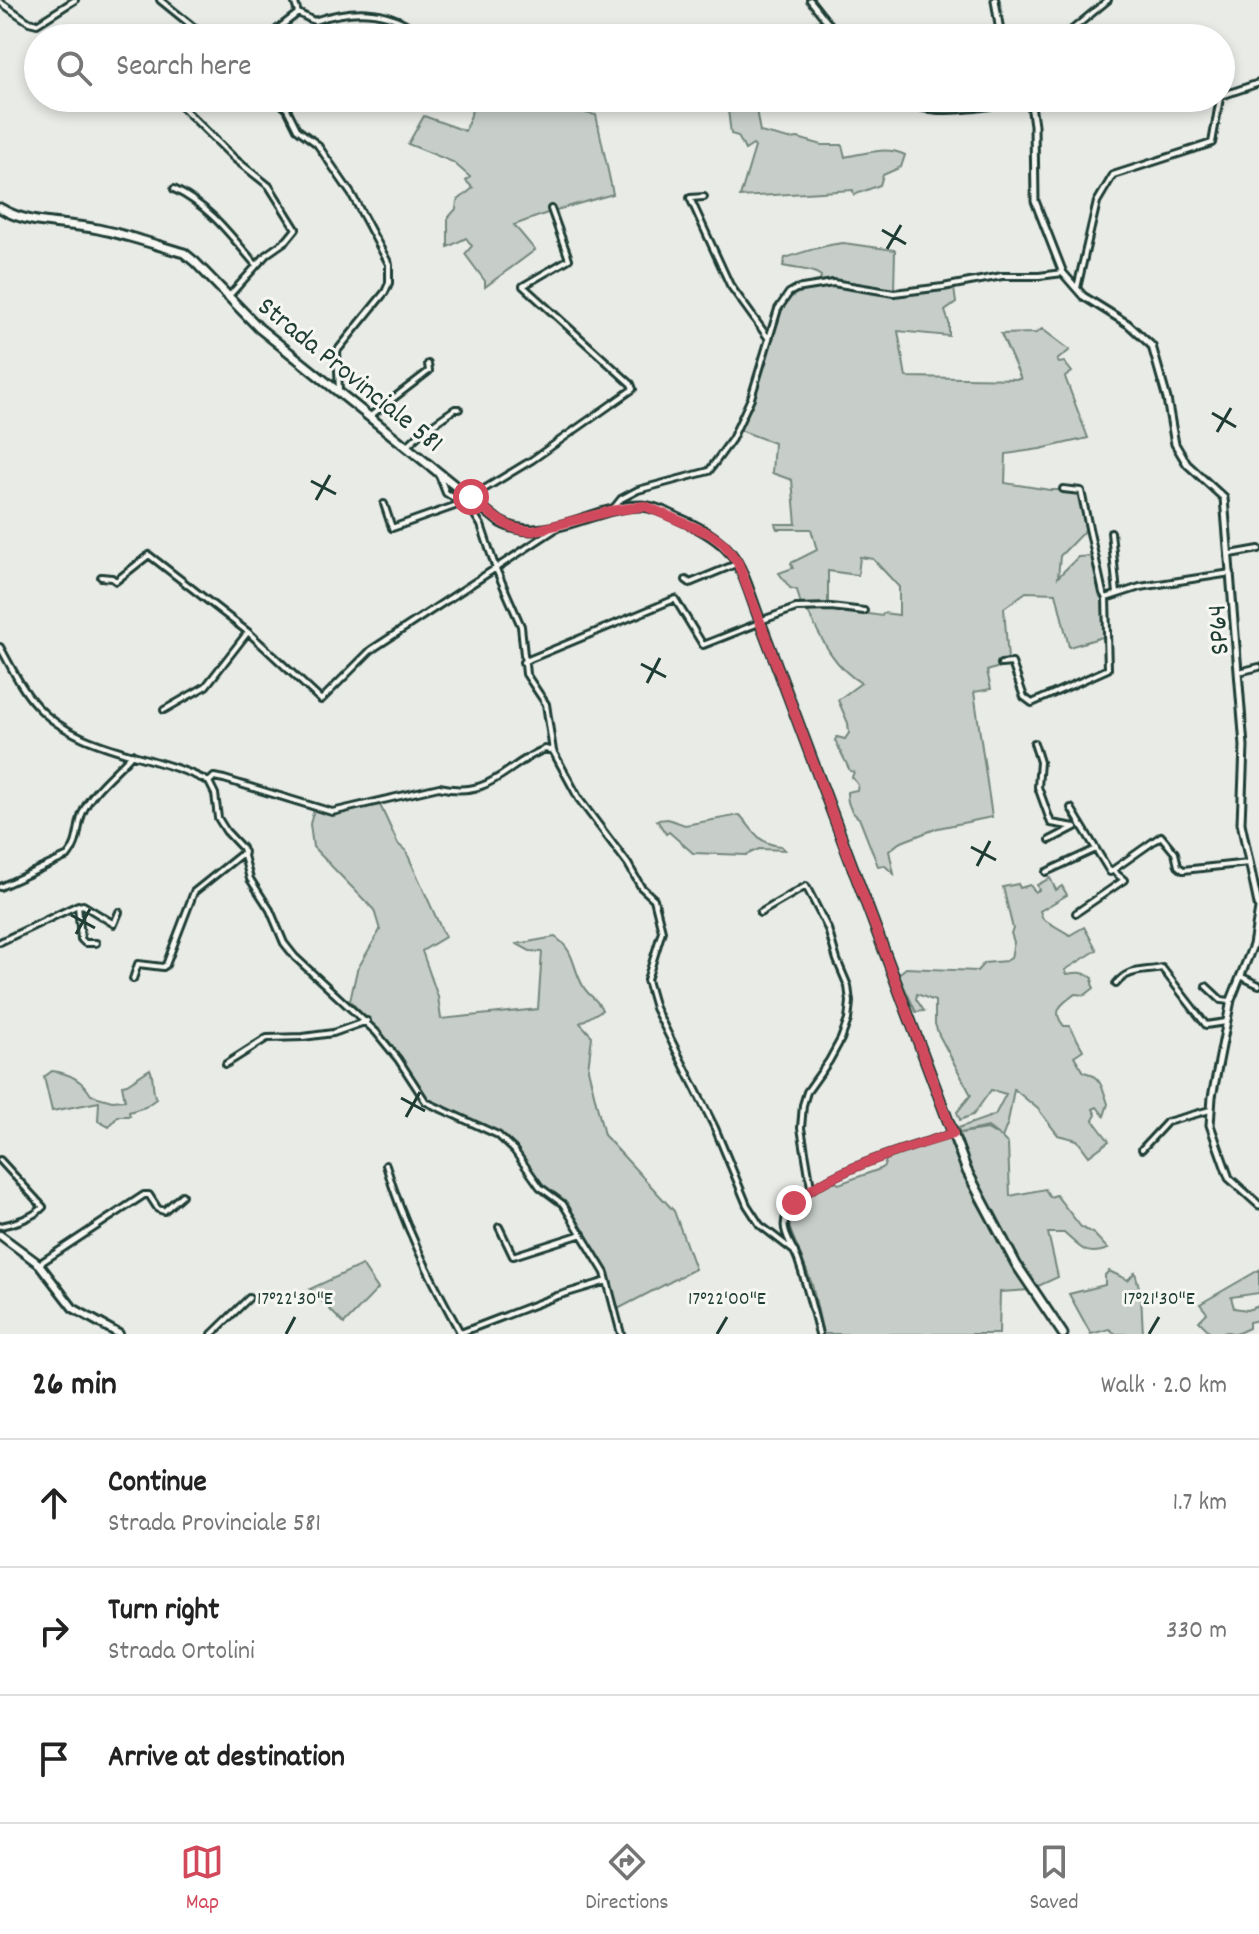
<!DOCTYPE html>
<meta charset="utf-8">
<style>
body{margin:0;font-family:Dekko,sans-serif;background:#f2f2f2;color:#222}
.stop{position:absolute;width:24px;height:24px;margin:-18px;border:6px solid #d1495b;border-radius:50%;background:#fff}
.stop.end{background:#d1495b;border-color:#fff;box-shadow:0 2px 8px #0008}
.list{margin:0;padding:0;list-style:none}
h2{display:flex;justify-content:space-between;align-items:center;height:104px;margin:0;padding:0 32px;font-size:34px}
h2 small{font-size:26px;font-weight:400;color:#767676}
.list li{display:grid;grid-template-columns:52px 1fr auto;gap:24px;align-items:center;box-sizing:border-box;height:128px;padding:0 32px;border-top:2px solid #e0e0e0}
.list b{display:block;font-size:30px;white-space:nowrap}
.list p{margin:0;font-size:26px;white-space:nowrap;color:#767676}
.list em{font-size:26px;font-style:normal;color:#767676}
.icon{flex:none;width:44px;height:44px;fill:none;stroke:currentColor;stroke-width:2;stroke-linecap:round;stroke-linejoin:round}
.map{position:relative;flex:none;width:1259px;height:1334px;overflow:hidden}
.search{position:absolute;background:#fff;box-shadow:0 4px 12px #0003;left:24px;right:24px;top:24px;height:88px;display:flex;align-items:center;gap:20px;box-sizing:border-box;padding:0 28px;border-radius:44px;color:#767676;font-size:30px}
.sheet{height:488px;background:#fff}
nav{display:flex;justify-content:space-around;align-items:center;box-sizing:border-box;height:112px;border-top:2px solid #e0e0e0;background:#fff;font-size:22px;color:#767676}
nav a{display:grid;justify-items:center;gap:4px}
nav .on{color:#d1495b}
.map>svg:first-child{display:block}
.green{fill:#c7cec9;stroke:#73867e;stroke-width:2}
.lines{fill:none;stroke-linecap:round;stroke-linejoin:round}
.minor-casing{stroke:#1f3d34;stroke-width:10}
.tertiary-casing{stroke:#1f3d34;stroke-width:11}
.secondary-casing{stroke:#1f3d34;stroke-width:12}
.primary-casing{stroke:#1f3d34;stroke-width:13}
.minor{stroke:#f6f6f2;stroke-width:4}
.tertiary{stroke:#f6f6f2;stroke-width:5}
.secondary{stroke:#f6f6f2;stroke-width:6}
.primary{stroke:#f6f6f2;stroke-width:7}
.route{stroke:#d1495b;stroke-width:10}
.ticks{fill:none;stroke:#1f3d34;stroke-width:3}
.labels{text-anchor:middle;stroke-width:6;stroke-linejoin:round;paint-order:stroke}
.street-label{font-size:28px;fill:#1f3d34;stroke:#f6f6f2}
.ticks-label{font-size:20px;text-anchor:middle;fill:#1f3d34;stroke:#f6f6f2;stroke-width:6;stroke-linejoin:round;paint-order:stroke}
</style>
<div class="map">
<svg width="1259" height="1334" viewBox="0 0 1259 1334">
<rect width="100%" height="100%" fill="#e9ebe7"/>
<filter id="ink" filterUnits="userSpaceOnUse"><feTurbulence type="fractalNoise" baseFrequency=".0125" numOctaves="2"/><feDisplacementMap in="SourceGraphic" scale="16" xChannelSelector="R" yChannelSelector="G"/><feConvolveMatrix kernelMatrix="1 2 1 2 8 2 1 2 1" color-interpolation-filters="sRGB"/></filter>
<g filter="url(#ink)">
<path class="green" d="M476 98H591L584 109 586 113 596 115 613 194 553 211 514 225 535 250 485 287V281L465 254 472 246 466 238 448 247V218L456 209 457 201 473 188 466 181 470 177 453 162 408 144 424 116 465 131 471 115 473 100Z
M722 98H754L760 132 789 139 798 138 822 145H842L845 157C866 153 886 146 905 155L901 167 883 175 880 185 854 195 853 190 740 197 755 147 753 145 745 150 738 136 731 134 727 102Z
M843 243 895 250 894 290 838 281 820 282 821 276C813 269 795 269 783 266L785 258C805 252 821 245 843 243Z
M825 284 896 295 954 288 956 303 945 311 949 323V336L898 331 906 377 1021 379 1001 334 1036 333 1042 329 1070 350 1057 360 1059 363 1064 362 1072 372 1065 377 1088 438 1040 449 1006 454 1005 483 1050 490H1076L1082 493 1090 525 1060 556 1058 577 1078 557 1094 556 1105 599 1106 636 1069 647 1056 593 1026 592 1004 608 1008 659 998 662 999 667 987 671 991 689 974 692 992 817 938 828 899 843 889 851 894 874 884 865 878 866 859 818C850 812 847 802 847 792L857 790 858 785 852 777 854 772 850 771 835 740 837 737 845 739 849 733 848 723 838 700 861 683C833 666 821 638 807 610L835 609 882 616 883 613 899 615V587L873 559 860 557 858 575 828 571V605H801L797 590 790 588 779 573 793 568 791 563 817 550 811 529H777L775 524H796L792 480 772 473 774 443 737 429 752 401 779 312C790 292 804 290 825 284Z
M380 805 398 844 406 851 445 937 422 951 438 997 441 1019 538 1009 542 952 530 951 517 944 555 937C575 950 572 967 583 986 588 996 598 999 602 1010L580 1023 592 1036 588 1069 604 1135 674 1211 695 1269 614 1311 607 1273 596 1251 563 1203 535 1179 520 1154 503 1136 422 1097C407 1058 378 1031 350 1001L357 970 380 930 374 910 313 847 310 824 314 809 339 813Z
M740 815C754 831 758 844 781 846L785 850 759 849 746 855 693 853 669 832 666 834 657 820 668 819 685 825Z
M1050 878 1056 890 1062 886 1067 895 1040 911 1043 919 1070 935 1084 927 1097 950 1065 970 1067 974C1079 972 1084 972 1093 978L1092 984 1094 988 1085 995 1075 994C1061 1004 1051 1011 1064 1026H1070L1083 1050 1074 1056 1084 1072C1101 1076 1103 1089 1108 1104L1104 1116 1097 1107 1093 1109 1096 1115 1093 1120 1109 1141 1089 1156 1077 1140 1058 1135 1038 1109 1014 1089 1008 1122 1002 1138 1008 1144 1010 1196 1045 1189 1050 1197 1056 1195 1081 1227 1094 1234 1108 1249C1085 1257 1081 1248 1064 1233H1048L1058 1277 1034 1288 978 1192 955 1134 987 1129 1001 1137 988 1127 960 1133 958 1128 995 1115 1006 1094 991 1090 973 1115 960 1120 957 1112 971 1095 939 1035 935 1024V1001L917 994 916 999 924 1011 916 1012 899 976 895 977 906 968 977 971 984 963 1006 961 1011 958 1014 942 1011 933 1013 929 1003 887 1018 884 1020 888 1030 885 1035 892 1039 890 1037 885Z
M150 1069C155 1080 151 1089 156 1099L145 1107 129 1112 130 1116H118L109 1127 98 1121 99 1102 52 1111 44 1077 52 1071C69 1073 83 1081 91 1095L112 1101 125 1100 122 1085 127 1084Z
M944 1139H949L951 1142 976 1201 1029 1290 1000 1292 999 1334H823L812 1284 790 1229 789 1217C799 1200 816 1188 833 1181L839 1184 880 1169 884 1166 886 1160Z
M362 1265 378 1289 344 1324 310 1289Z
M1259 1270V1293L1231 1297 1234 1308 1247 1310 1259 1306V1320L1249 1322V1328L1236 1334 1228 1332 1212 1334 1199 1321 1207 1313 1200 1304Z
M1109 1271 1128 1280 1135 1272 1141 1295 1143 1334H1116L1109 1329 1091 1334 1069 1294 1105 1285V1275Z"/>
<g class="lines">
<g class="minor-casing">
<path id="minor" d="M160 0 207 38
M294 0 298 13 314 21C350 9 385 7 416 31
M810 0 840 38
M0 2 29 22 37 24 75 0
M266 38 298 13
M762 38 829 23
M1062 38 1108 0
M1221 96 1259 83
M173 98 235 159 269 186 296 229 287 240 267 254 229 296
M275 98 287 109 297 129 317 144 352 195 389 264V283L385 292 337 351 339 390
M899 98C925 119 991 108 1021 98
M174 189C211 207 230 235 256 265
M704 197 690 198 730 285 769 339
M1077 288 1097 202 1113 175 1212 143 1220 98
M369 417 429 371 428 364
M407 446 422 432 455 409H459
M439 475 446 493 471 509 481 525 496 569 521 626 526 674 546 704 553 751
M1063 489 1081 491 1103 593 1106 598
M471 497 532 460 633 389 631 384 523 286 569 259 551 209
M384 504 392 528 463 503
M613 509 621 499 638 490 709 471 732 439 751 398 778 309 789 293 796 289 833 283 894 293 943 287 1002 276H1039L1063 273
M1111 532 1117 594
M1231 554 1259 549
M101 577 112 578 116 581 149 555 248 632 321 700 371 650 557 528
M686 580 690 583 736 564
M760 621 796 608 831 607 864 611
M0 647C11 666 21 689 36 705 79 753 155 753 209 782L215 794 218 818 226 831 242 848 250 879 270 910 284 943 295 957 376 1032 398 1059 426 1102 498 1135 514 1150 540 1187 563 1204 605 1273 621 1334
M523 662 675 599 703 645 759 623
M1001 664 1012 663 1024 697 1032 703 1108 669 1106 598 1140 587 1231 573
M1239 672 1259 667
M164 710 206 686 248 632
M1034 743 1040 762 1038 787 1051 823 1075 827
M209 782 214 777 224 779 332 812 439 787C492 799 504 765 545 749L553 751 579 799 628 864 641 887 654 899 662 931 647 980 655 1008 715 1128 747 1205 760 1225 795 1252
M1071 808 1110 872 1161 836 1175 853 1178 866 1183 870 1249 863
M1050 840 1075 827
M1046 872 1096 849
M0 887 68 856C79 843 77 828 82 814 92 789 116 773 132 754
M79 906 83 905 114 924 119 912
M760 913 806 886 828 929 837 960 848 986 850 1002 848 1020 841 1039 829 1061 807 1092 803 1105 801 1128 811 1187
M1076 913 1124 880 1112 870
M0 942 78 905 81 939 85 943H96
M1240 976 1259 985
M133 979 138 964 163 967 166 965 194 892 244 852
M1116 984C1128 968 1145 972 1162 968L1206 1025 1226 1022
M1206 986 1221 1000 1230 1001
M226 1064 267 1038 303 1037 333 1033 367 1021
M1142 1149 1167 1122 1210 1110
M0 1160 43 1207C34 1217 13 1224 0 1226
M386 1165C403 1224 431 1279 460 1332
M499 1227 513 1256 582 1234
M39 1264 144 1195H149L158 1209 164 1211 182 1195
M212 1334 249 1298
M458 1334 557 1296 607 1281
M819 1334C813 1310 807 1286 799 1263 796 1252 787 1241 785 1229 776 1183 919 1144 952 1134"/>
</g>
<g class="tertiary-casing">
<path id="tertiary" d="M995 0 1001 38
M1030 98 1034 125 1035 201 1063 273 1083 296 1128 324 1152 346 1167 399 1175 444 1187 464 1224 498 1244 746 1241 823 1259 909 1253 945 1231 1000 1212 1097 1210 1125 1229 1178 1259 1205"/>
</g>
<g class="secondary-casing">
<path id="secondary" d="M0 1235 39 1264 73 1308 119 1334"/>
</g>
<g class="primary-casing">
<path id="primary" d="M0 208C29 226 66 222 98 229 127 235 156 245 184 253L195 262 259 328 500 522C545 547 594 505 642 506 656 507 669 514 682 520 740 546 739 565 760 621L967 1171 1016 1264 1063 1334"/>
</g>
<use href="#minor" class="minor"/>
<use href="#tertiary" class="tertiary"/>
<use href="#secondary" class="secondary"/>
<use href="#primary" class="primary"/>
</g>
</g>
<g class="lines" filter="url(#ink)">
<path class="route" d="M471 497C491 514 506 531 533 531L611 511 645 506 710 534 724 544 738 563 953 1134C907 1148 827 1171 794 1203"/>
</g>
<path class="ticks" d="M882 230 906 244M887 249 901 225M1212 413 1236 427M1217 432 1231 408M311 481 336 494M316 500 330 475M641 664 666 677M647 683 660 658M971 847 996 860M977 866 990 841M71 915 95 928M76 934 90 909M401 1098 425 1111M406 1117 420 1092M286 1334 295 1317M717 1334 727 1317M1149 1334 1159 1317"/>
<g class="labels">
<g class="street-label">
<text transform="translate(352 373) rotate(39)" y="10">Strada Provinciale 581</text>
<text transform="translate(1216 630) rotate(-94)" y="10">SP64</text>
</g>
</g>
<g class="ticks-label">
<text x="295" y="1304">17°22'30"E</text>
<text x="727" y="1304">17°22'00"E</text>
<text x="1159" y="1304">17°21'30"E</text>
</g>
</svg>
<div class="stop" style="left:471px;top:497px"></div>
<div class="stop end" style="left:794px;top:1203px"></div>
<div class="search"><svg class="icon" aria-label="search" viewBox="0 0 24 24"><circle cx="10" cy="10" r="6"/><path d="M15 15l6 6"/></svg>Search here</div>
</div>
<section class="sheet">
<h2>26 min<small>Walk · 2.0 km</small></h2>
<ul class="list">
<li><svg class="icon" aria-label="ahead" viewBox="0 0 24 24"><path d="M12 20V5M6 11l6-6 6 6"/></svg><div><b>Continue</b><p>Strada Provinciale 581</p></div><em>1.7 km</em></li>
<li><svg class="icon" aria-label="right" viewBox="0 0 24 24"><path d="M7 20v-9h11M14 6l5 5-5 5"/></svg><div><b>Turn right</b><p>Strada Ortolini</p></div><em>330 m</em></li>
<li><svg class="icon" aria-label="arrive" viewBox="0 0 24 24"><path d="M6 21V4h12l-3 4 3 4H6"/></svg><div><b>Arrive at destination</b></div></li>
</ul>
</section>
<nav>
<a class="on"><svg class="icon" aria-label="map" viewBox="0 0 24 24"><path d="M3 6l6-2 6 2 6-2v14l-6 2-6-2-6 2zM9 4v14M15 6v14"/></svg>Map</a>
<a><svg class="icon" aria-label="directions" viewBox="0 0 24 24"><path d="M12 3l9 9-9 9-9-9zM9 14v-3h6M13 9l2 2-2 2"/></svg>Directions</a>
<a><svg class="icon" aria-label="saved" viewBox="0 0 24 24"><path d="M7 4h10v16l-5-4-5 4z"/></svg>Saved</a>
</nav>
